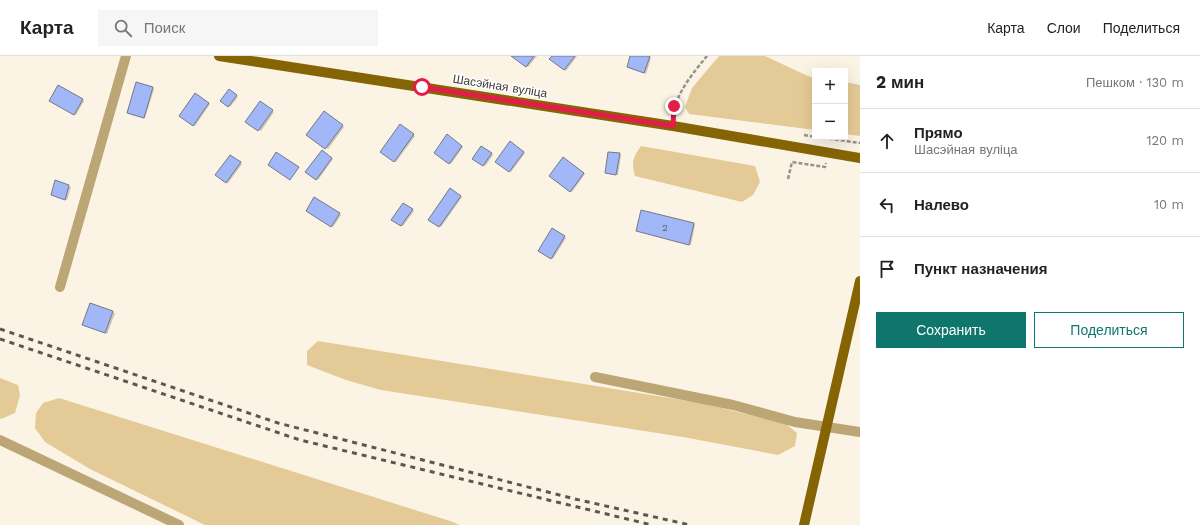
<!DOCTYPE html>
<html lang="ru">
<meta charset="utf-8">
<style>
body{margin:0;font-family:"Work Sans",sans-serif;background:#f6f6f6;color:#222}
.controls{position:absolute;right:12px;top:12px;display:grid;overflow:hidden;border-radius:0px;box-shadow:0 4px 16px #0002}
.controls button{width:36px;height:36px;display:grid;place-items:center;padding:0;border:0;border-bottom:1px solid #e0e0e0;background:#fff;color:#222;font:20px sans-serif}
.stop{position:absolute;width:12px;height:12px;margin:-9px;border:3px solid #e11d48;border-radius:50%;background:#fff}
.stop.end{background:#e11d48;border-color:#fff;box-shadow:0 1px 4px #0008}
.list{margin:0;padding:0;list-style:none}
h2{display:flex;justify-content:space-between;align-items:center;height:52px;margin:0;padding:0 16px;font-size:17px}
h2 small{font-size:13px;font-weight:400;color:#767676}
.list li{display:grid;grid-template-columns:26px 1fr auto;gap:12px;align-items:center;box-sizing:border-box;height:64px;padding:0 16px;border-top:1px solid #e0e0e0}
.list b{display:block;font-size:15px;white-space:nowrap}
.list p{margin:0;font-size:13px;white-space:nowrap;color:#767676}
.list em{font-size:13px;font-style:normal;color:#767676}
.actions{display:flex;gap:8px;padding:12px 16px}
.actions a{flex:1;padding:9px 0;border:1px solid #0f766e;border-radius:0px;text-align:center;font-size:14px;color:#0f766e}
.actions .main{background:#0f766e;color:#fff}
.icon{flex:none;width:22px;height:22px;fill:none;stroke:currentColor;stroke-width:2;stroke-linecap:round;stroke-linejoin:round}
.map{position:relative;flex:none;width:860px;height:469px;overflow:hidden}
header{display:flex;align-items:center;gap:24px;box-sizing:border-box;height:56px;padding:0 20px;background:#fff;border-bottom:1px solid #e0e0e0}
header strong{font-size:19px}
nav{display:flex;gap:22px;margin-inline-start:auto;font-size:14px}
.search{width:280px;height:36px;background:#f6f6f6;display:flex;align-items:center;gap:10px;box-sizing:border-box;padding:0 14px;border-radius:0px;color:#767676;font-size:15px}
main{display:flex}
aside{flex:1;background:#fff}
.map>svg:first-child{display:block}
.green{fill:#e4ca96}
.shadow{fill:#0003}
.building{fill:#a2b7f8;stroke:#757987}
.lines{fill:none;stroke-linecap:round;stroke-linejoin:round}
.path{stroke:#979288;stroke-width:2.5;stroke-dasharray:4 2;stroke-linecap:butt}
.minor{stroke:#bda675;stroke-width:10}
.major{stroke:#856404;stroke-width:10}
.rail{stroke:#5c5851;stroke-width:3;stroke-dasharray:5 5;stroke-linecap:butt}
.route{stroke:#e11d48;stroke-width:5}
.labels{text-anchor:middle;stroke-width:3;stroke-linejoin:round;paint-order:stroke}
.number-label{font-size:10px;fill:#585b66}
.street-label{font-size:12px;fill:#3f3c36;stroke:#fff}
</style>
<header>
<strong>Карта</strong>
<div class="search"><svg class="icon" aria-label="search" viewBox="0 0 24 24"><circle cx="10" cy="10" r="6"/><path d="M15 15l6 6"/></svg>Поиск</div>
<nav><a>Карта</a><a>Слои</a><a>Поделиться</a></nav>
</header>
<main>
<div class="map">
<svg width="860" height="469" viewBox="0 0 860 469">
<rect width="100%" height="100%" fill="#fbf4e5"/>
<path class="green" d="M719 0H765L808 20 815 22V74L689 58 685 51 692 32Z
M845 26 860 29V80L845 78Z
M641 90 755 110 760 126 753 139 742 146 635 120C631 107 633 101 641 90Z
M318 285 701 347 786 368 797 377 795 390 778 399 683 381 381 334 346 324 307 309V295Z
M0 322 18 329 20 339 15 357 1 363 0 362Z
M59 342 450 465 460 469H205L90 413 45 386 35 372 36 357 43 347Z"/>
<path class="shadow" d="M513 0H537L528 11Z
M553 0H577L566 15 551 3Z
M631 0H646L651 2 646 18 629 12Z
M58 30 84 45 76 59 50 44Z
M152 32 154 33 145 62 130 58Z
M231 35 238 41 230 51 222 45Z
M196 38 210 48 195 70 180 60Z
M260 47 274 56 261 75 247 66Z
M324 57 344 71 328 93 308 79Z
M400 69 415 80 396 106 381 95Z
M447 80 463 91 451 108 435 97Z
M510 87 525 97 511 116 496 106Z
M481 92 493 99 485 110 474 103Z
M322 95 333 103 318 124 307 116Z
M620 98 621 99 618 119 607 117Z
M230 100 242 108 228 127 216 119Z
M563 102 585 118 572 136 550 120Z
M56 126 71 131 67 144 54 140Z
M451 134 462 141 441 171 430 164Z
M315 142 341 159 333 171 307 154Z
M403 148 414 155 403 170 393 163Z
M694 168 695 169 691 189 637 175Z
M553 174 566 182 553 203 540 195Z
M91 248 115 257 107 278 85 270Z"/>
<path class="building" d="M511 0H534L526 11Z
M552 0H575L564 14 549 3Z
M630 0H650L644 17 627 11Z
M136 26 153 31 144 62 127 57Z
M58 29 83 43 74 59 49 45Z
M229 33 237 39 228 51 220 45Z
M195 37 209 47 193 70 179 60Z
M260 45 273 54 258 75 245 66Z
M324 55 343 69 325 93 306 79Z
M400 68 414 78 394 106 380 96Z
M447 78 462 90 449 108 434 97Z
M510 85 524 96 509 116 495 106Z
M481 90 492 97 483 110 472 103Z
M322 94 332 102 316 124 305 116Z
M276 96 299 111 290 124 268 109Z
M608 96 620 97 616 119 605 117Z
M230 99 241 106 226 127 215 119Z
M563 101 584 117 570 136 549 120Z
M55 124 69 129 65 144 51 139Z
M450 132 461 140 439 171 428 164Z
M314 141 340 157 331 171 306 155Z
M403 147 413 153 401 170 391 164Z
M641 154 694 167 689 189 636 175Z
M552 172 565 180 551 203 538 195Z
M90 247 113 255 105 277 82 269Z"/>
<g class="lines">
<path class="path" d="M673 60C676 37 693 17 707 0
M804 79 815 81
M817 81 860 87
M788 123 792 106 825 111 826 107"/>
<path class="minor" d="M60 231 126 0
M595 321 733 349 795 366 860 376
M0 384 179 469"/>
<path class="major" d="M219 0 673 70 860 102
M804 469 860 225"/>
<path class="rail" d="M0 273 278 367 575 443 690 469
M0 283 300 384 652 469"/>
</g>
<g class="lines">
<path class="route" d="M422 31 673 70 674 50"/>
</g>
<g class="labels">
<g class="number-label">
<text x="665" y="175">2</text>
</g>
<g class="street-label">
<text transform="translate(500 30) rotate(9)" y="4">Шасэйная вуліца</text>
</g>
</g>
</svg>
<div class="controls">
<button>+</button>
<button>−</button>
</div>
<div class="stop" style="left:422px;top:31px"></div>
<div class="stop end" style="left:674px;top:50px"></div>
</div>
<aside>
<h2>2 мин<small>Пешком · 130 m</small></h2>
<ul class="list">
<li><svg class="icon" aria-label="ahead" viewBox="0 0 24 24"><path d="M12 20V5M6 11l6-6 6 6"/></svg><div><b>Прямо</b><p>Шасэйная вуліца</p></div><em>120 m</em></li>
<li><svg class="icon" aria-label="left" viewBox="0 0 24 24"><path d="M17 20v-9H6M10 6l-5 5 5 5"/></svg><div><b>Налево</b></div><em>10 m</em></li>
<li><svg class="icon" aria-label="arrive" viewBox="0 0 24 24"><path d="M6 21V4h12l-3 4 3 4H6"/></svg><div><b>Пункт назначения</b></div></li>
</ul>
<div class="actions"><a class="main">Сохранить</a><a>Поделиться</a></div>
</aside>
</main>
